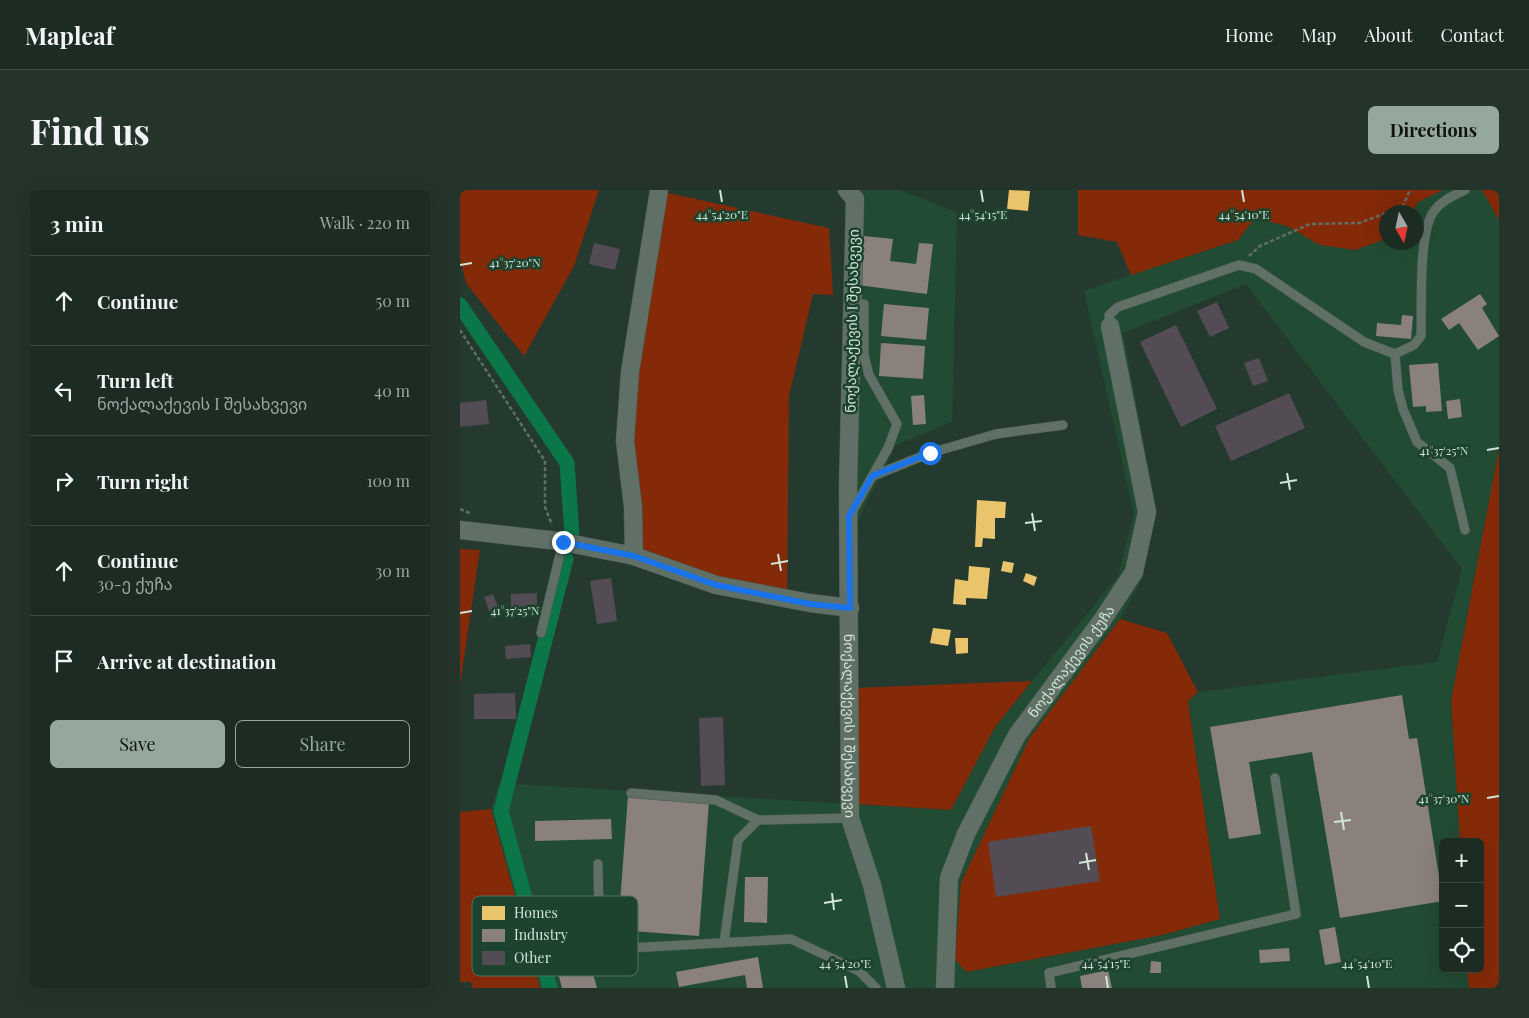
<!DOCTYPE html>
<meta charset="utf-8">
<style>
body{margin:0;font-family:"Playfair Display","Noto Sans Georgian",serif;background:#25342a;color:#f1f3f6}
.controls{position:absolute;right:15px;bottom:15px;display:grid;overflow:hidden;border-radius:8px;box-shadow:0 5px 20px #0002}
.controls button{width:45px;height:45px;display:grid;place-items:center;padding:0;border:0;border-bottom:1px solid #3a4840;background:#1c2c22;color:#f1f3f6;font:25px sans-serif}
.compass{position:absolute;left:919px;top:15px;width:45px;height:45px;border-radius:50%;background:#1c2c22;box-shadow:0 5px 20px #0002;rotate:171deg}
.stop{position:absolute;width:15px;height:15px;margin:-11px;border:4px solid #1a73e8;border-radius:50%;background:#fff}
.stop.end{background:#1a73e8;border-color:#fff;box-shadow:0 1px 5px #0008}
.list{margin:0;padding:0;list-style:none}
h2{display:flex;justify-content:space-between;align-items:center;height:65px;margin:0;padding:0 20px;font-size:21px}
h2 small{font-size:16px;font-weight:400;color:#a0a7a5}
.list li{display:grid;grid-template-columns:32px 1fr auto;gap:15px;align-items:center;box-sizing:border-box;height:90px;padding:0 20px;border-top:1px solid #3a4840}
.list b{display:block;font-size:19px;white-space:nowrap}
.list p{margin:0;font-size:16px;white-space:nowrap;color:#a0a7a5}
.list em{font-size:16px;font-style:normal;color:#a0a7a5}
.actions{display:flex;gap:10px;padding:15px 20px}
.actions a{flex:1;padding:11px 0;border:1px solid #94a99c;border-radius:8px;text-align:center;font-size:18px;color:#94a99c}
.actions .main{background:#94a99c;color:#111}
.icon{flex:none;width:28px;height:28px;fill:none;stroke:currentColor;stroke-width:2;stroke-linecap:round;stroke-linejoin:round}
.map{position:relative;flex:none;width:1039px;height:798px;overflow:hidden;border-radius:8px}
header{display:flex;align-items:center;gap:30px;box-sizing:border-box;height:70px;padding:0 25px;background:#1c2c22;border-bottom:1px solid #3a4840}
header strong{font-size:24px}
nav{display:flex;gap:28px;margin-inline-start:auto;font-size:18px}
.intro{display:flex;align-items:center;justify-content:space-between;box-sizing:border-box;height:120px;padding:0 30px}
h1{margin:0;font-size:35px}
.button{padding:12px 22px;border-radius:8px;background:#94a99c;color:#111;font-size:18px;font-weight:700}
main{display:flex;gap:30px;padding:0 30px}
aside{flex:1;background:#1c2c22;border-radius:8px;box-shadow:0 5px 20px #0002}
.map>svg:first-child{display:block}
.built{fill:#224b33;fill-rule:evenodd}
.green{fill:#852a08}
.homes{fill:#e9c46a}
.industry{fill:#8a817c}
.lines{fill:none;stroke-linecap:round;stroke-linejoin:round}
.canal{stroke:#0b7647;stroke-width:15}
.building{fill:#544c54}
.service-casing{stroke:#44574c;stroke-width:10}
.minor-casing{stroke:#44574c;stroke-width:19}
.path{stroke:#607066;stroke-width:2.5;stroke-dasharray:4 2.5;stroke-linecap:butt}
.service{stroke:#607066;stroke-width:9}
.minor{stroke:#607066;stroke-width:18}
.route{stroke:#1a73e8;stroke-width:6}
.ticks{fill:none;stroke:#d0e5d7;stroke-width:2}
.labels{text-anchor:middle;stroke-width:5;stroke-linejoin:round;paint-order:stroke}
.street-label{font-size:14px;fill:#d0e5d7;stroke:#1d422d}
.key{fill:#1d422d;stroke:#537360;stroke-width:1}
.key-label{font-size:14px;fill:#d0e5d7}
.ticks-label{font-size:12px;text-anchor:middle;fill:#d0e5d7;stroke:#1d422d;stroke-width:5;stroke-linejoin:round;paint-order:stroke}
</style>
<header>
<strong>Mapleaf</strong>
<nav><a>Home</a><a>Map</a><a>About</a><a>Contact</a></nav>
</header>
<div class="intro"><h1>Find us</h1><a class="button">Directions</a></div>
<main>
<aside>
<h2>3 min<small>Walk · 220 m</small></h2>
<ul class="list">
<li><svg class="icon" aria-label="ahead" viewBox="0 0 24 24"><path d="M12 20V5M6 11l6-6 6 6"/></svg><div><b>Continue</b></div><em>50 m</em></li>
<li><svg class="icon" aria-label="left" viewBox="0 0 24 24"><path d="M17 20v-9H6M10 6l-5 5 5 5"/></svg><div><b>Turn left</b><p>ნოქალაქევის I შესახვევი</p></div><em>40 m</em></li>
<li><svg class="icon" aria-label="right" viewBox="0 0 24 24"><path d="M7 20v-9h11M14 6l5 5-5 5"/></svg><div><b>Turn right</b></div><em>100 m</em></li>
<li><svg class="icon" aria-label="ahead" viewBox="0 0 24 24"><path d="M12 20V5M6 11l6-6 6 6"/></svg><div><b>Continue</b><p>30-ე ქუჩა</p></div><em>30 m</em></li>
<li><svg class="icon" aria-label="arrive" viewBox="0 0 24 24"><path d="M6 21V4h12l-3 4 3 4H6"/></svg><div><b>Arrive at destination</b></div></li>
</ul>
<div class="actions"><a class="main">Save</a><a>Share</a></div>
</aside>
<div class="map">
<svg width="1039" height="798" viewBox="0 0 1039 798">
<rect width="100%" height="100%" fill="#253a2e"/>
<path class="built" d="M401 0H439L497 22 492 232 436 255 396 334 388 287 385 19Z
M983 0H1022L1039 30V259L991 511 1000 652H983V779H1007L1009 798H80L31 619 39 593 491 620 535 537 658 386 674 324 624 101 729 64 778 50 795 28 827 36 860 55 895 60 926 49V52H956V22H952L958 12ZM786 94 1002 379 977 472 738 502 728 511 760 729 702 745 506 782 495 769 501 693 569 549 660 429 683 387 696 318 663 143Z"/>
<path class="green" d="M0 0H139L114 76 64 166 6 93 0 68Z
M618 0H983L958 12 952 22H926V49L895 60 860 55 827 36 795 28 778 50 671 85 657 52 618 45Z
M1022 0H1039V30Z
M208 3 369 38 373 105 353 104 329 206 327 405 252 392 183 362 171 246 184 118Z
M1039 259V798H1009L1007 779H1020V652H1000L991 511Z
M0 359 20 360 0 495Z
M660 429 707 443 738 502 728 511 760 729 702 745 506 782 495 769 501 693 569 549Z
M572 491 535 537 491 620 396 614 395 498Z
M31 619 80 798H13L11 792H0V622Z"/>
<path class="homes" d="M549 0 570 1 568 21 547 19Z
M517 310 546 312 545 328H535V349L523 348 522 357H515Z
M543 371 554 373 552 383 541 381Z
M509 376 530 378 527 409 506 408V415L493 414 495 389 508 391Z
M566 383 577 387 574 396 563 391Z
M473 438 491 440 488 456 470 453Z
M495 448H508V463L496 464Z"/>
<path class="industry" d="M404 46 433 49 430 71 456 74 459 53 473 54 467 104 398 95Z
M1020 104 1027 114 1022 118 1039 146 1018 160 999 133 989 140 981 129Z
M424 114 469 118 466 150 421 146Z
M942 125 953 126 951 149 916 146 917 133 941 135Z
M421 153 465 156 463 189 419 186Z
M978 173 982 221 966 222V216L953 217 949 175Z
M464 205 466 234 453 235 451 206Z
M1000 209 1002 227 988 229 986 211Z
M942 505 949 549 957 548 983 711 880 728 852 562 789 572 801 644 769 649 750 537Z
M168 606 249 612 239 746 158 740Z
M151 629 152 649 75 651V631Z
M285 687H308L307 733 284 732Z
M875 737 881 772 865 775 859 740Z
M829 758 830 771 800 773 799 760Z
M126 759 137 798H102L94 768Z
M298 767 303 798H287L285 785 219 797 216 782Z
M691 771 701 772V783H690Z
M648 780 652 798H622L620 786Z"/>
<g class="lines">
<path class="canal" d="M0 115 107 273 112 345
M90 798 41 621 106 369"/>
</g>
<path class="building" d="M134 53 160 59 155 80 129 74Z
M757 112 769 138 750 147 737 121Z
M716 135 757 219 721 237 680 152Z
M799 168 808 191 793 196 784 173Z
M829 203 845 238 771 271 755 236Z
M26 210 29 234 0 237V213Z
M151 388 157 431 137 434 130 391Z
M77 403V424H51V404Z
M33 404 41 425 32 429 24 407Z
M70 454 71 467 46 469 45 456Z
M55 503 56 529H14V504Z
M263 527 265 595 241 596 239 528Z
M631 636 640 691 536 707 528 652Z"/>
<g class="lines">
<g class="service-casing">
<path id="service" d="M650 136 649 125 658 117 779 75 796 79 904 152 935 164 954 155 961 146C962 118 958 42 974 21 982 10 993 6 1005 0
M935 164 938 200 943 219 957 252 990 278 1005 340
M413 286 470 263 536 244 603 235
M391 324 428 258 437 234 409 185 404 165V114
M81 443 103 352
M171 603 256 610 298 630
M138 674 139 731 150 754 170 758 331 749 399 781 416 798
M264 753 278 650 298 630 390 628
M591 798 589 783 836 724 815 588"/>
</g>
<g class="minor-casing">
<g id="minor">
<path id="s1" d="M387 0 395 9 388 297 390 628 412 695 436 798"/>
<path d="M0 340 98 351 174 366 256 395 350 413 390 418"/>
<path d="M174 366 173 317 165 251 170 182 199 0"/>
<path id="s2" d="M485 798 489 688 506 644 557 545 643 429 674 382 687 322 650 136"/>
</g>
</g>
<path class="path" d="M927 22 943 16
M948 22 943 16 950 0
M789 66 800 56 850 34 899 33 926 23
M0 140 85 271V317L92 335
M0 319 12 324"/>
<use href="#service" class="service"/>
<use href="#minor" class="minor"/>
</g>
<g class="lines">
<path class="route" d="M103 352 174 366 256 395 350 414 390 418 389 326 412 286 470 263"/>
</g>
<path class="ticks" d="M260 0 262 12M521 0 523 12M782 0 784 12M0 75 12 73M1027 260 1039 258M827 283 830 300M820 293 837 290M572 323 575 341M565 333 582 331M318 364 321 381M311 374 328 371M0 423 12 421M1027 608 1039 606M881 622 884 640M874 632 891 630M626 663 629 680M619 673 636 670M372 703 374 720M364 713 382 710M385 786 387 798M646 786 648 798M907 786 909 798"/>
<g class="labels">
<g class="street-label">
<text transform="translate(392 131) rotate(-89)" y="5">ნოქალაქევის I შესახვევი</text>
<text dy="5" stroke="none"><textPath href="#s2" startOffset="360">ნოქალაქევის ქუჩა</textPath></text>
<text dy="5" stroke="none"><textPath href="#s1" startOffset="539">ნოქალაქევის I შესახვევი</textPath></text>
</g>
</g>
<rect x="12" y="706" width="166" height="80" rx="8" class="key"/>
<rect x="22" y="716" width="23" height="14" fill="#e9c46a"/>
<rect x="22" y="739" width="23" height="13" fill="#8a817c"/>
<rect x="22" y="761" width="23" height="14" fill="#544c54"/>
<g class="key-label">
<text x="54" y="728">Homes</text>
<text x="54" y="750">Industry</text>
<text x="54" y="773">Other</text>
</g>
<g class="ticks-label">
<text x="262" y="29">44°54'20"E</text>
<text x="523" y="29">44°54'15"E</text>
<text x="784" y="29">44°54'10"E</text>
<text x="55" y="77">41°37'20"N</text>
<text x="984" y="265">41°37'25"N</text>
<text x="55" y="425">41°37'25"N</text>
<text x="984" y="613">41°37'30"N</text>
<text x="385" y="778">44°54'20"E</text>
<text x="646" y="778">44°54'15"E</text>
<text x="907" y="778">44°54'10"E</text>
</g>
</svg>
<div class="controls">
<button>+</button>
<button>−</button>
<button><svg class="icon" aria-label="locate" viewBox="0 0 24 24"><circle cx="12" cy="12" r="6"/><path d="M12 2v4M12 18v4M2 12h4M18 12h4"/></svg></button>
</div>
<svg class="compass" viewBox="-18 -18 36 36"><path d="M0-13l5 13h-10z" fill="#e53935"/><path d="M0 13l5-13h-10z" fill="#a0a7a5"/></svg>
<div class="stop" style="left:470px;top:263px"></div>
<div class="stop end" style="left:103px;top:352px"></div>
</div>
</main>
